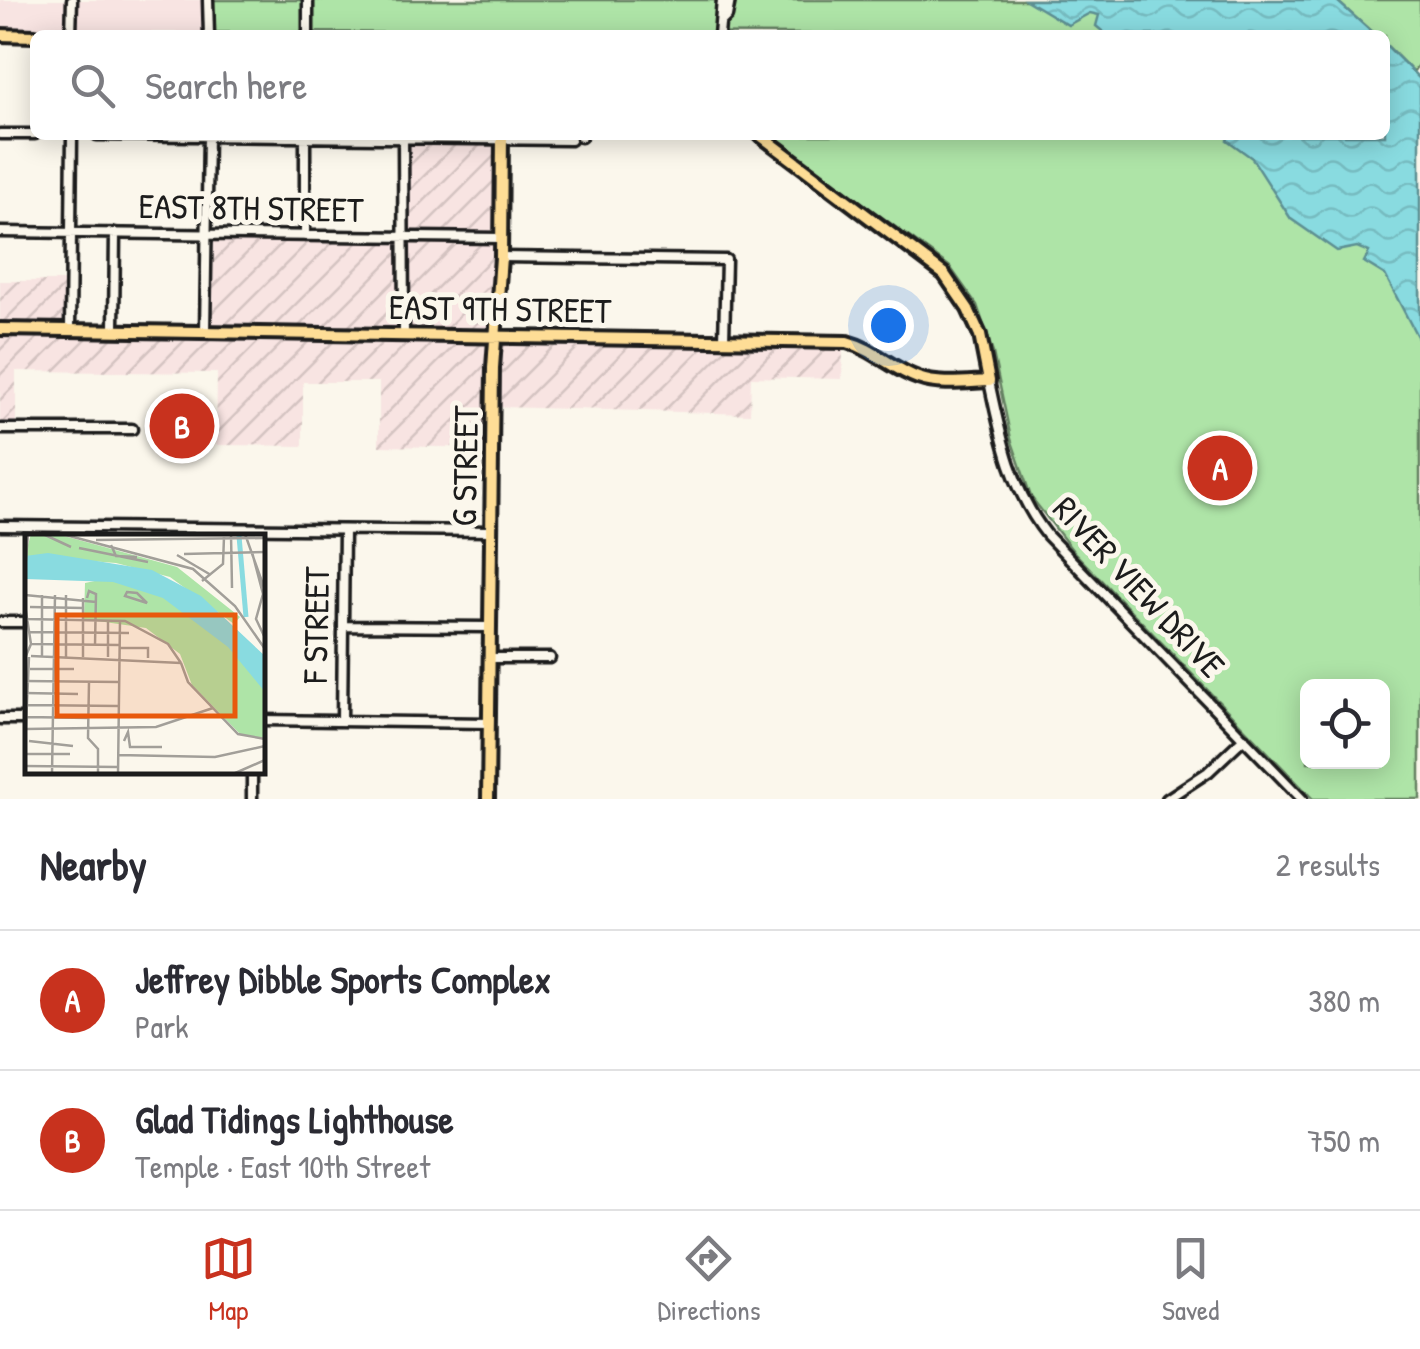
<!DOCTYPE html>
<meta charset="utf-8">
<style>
body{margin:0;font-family:"Patrick Hand",sans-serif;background:#f2f2f3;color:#2b2b33}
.controls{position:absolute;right:30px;bottom:30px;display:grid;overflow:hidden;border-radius:15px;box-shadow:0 5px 25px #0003}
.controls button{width:90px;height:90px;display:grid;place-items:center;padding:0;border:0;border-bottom:2px solid #e1e1e2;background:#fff;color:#2b2b33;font:50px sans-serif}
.you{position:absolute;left:888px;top:325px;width:35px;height:35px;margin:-25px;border:8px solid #fff;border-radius:50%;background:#1a73e8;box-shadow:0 0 0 15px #1a73e833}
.badge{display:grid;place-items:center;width:65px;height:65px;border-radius:50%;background:#c8321e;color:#fff;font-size:32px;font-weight:700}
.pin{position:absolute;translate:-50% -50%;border:5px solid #fff;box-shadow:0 2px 10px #0006}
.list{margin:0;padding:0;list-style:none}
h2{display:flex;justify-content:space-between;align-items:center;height:130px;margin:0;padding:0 40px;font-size:42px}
h2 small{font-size:32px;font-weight:400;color:#7c7c81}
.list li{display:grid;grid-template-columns:65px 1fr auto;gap:30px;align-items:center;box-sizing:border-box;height:140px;padding:0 40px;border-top:2px solid #e1e1e2}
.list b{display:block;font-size:38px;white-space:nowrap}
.list p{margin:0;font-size:32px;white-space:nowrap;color:#7c7c81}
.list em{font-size:32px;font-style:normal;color:#7c7c81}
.icon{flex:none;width:55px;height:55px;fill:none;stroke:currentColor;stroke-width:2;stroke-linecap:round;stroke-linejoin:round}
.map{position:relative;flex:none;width:1420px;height:799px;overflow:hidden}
.search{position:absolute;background:#fff;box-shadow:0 5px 25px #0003;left:30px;right:30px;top:30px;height:110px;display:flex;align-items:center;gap:25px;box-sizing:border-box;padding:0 35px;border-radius:15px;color:#7c7c81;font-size:38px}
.sheet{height:410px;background:#fff}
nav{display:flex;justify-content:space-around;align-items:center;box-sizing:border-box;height:140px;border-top:2px solid #e1e1e2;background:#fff;font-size:28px;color:#7c7c81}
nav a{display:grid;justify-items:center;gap:5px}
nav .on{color:#c8321e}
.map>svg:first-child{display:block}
.built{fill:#f8e4e2}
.industrial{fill:url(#industrial-furrows)}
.park{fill:#aee4a7;stroke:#658062;stroke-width:2.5;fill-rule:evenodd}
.water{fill:url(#water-waves);stroke:#5d8f92;stroke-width:2.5}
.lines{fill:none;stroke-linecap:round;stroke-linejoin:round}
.minor-casing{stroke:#1c1c1c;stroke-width:15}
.major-casing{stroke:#1c1c1c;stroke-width:18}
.minor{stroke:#fbf7ec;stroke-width:8}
.major{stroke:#fedd96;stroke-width:10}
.labels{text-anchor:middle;stroke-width:10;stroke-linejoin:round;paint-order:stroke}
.street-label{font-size:35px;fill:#1c1c1c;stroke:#fbf7ec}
.inset-river{fill:none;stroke:#89dbe0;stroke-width:5}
.inset-road{fill:none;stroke:#a29f99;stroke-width:2.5}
.view{fill:#e8590c;fill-opacity:0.15;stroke:#e8590c;stroke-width:5}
.inset-edge{fill:none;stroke:#1c1c1c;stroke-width:5}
</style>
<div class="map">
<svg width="1420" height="799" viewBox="0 0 1420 799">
<defs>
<pattern id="industrial-furrows" width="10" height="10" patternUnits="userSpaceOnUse" patternTransform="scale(2.5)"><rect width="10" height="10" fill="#f8e4e2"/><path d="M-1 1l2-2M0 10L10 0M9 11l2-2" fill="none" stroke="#d4c3c1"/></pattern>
<pattern id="water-waves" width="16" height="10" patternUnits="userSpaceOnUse" patternTransform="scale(2.5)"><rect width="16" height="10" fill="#89dbe0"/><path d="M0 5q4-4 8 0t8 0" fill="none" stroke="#76bbc0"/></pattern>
</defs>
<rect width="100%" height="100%" fill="#fbf7ec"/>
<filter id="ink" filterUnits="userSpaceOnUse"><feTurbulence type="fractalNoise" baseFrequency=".01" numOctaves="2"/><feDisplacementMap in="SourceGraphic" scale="20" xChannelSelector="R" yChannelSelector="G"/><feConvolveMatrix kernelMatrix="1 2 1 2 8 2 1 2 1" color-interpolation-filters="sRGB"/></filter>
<g filter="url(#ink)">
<path class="built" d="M0 0H213V32H0Z"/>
<path class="industrial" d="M406 135H508L504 340 843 349 842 379 751 377 750 414 501 407 500 448 379 446V382H303V446L216 445 217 373 16 371V427L0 426V281H65L66 335 208 337 210 232 406 235Z"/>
<path class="park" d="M213 0H1087L1142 35 213 32Z
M1336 0H1420V62L1413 72 1385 44V35H1375Z
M770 135H1262L1420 292V799H1313L1073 551 1031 497 1011 439 993 353 977 305 950 267ZM1308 686H1382V762H1308Z"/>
<path class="water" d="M1026 0H1336L1375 35H1107L1096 26 1099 15 1090 13 1068 25Z
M1385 44 1420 79V342L1385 275 1364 262 1369 252 1357 247 1337 251 1291 219 1252 158 1227 140 1230 135H1385Z"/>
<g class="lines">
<g class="minor-casing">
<path id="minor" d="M208 0 209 35
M721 22 727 16 730 0
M71 35 72 0
M308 35V0
M719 35 722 0
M0 134H35
M97 135 571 140
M403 135 404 335
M581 135V137
M0 232 501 238
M305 236V135
M501 257 726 260 724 340
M70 330 72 135
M114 330 115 233
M205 332 208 135
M989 381C1001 438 1011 489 1047 535L1302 799
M0 429H132
M0 526 491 531
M0 622H28
M344 626 490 627
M490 658H550
M0 719H28
M262 720 489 723
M342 721 344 530
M252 799V772
M1167 799 1208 772 1244 738"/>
</g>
<g class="major-casing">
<path id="major" d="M0 35 35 36
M0 329 847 342C874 349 892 369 918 378 940 386 966 382 989 381L980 335 968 309 944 274 760 135
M488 799 493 368 501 257 502 135"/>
</g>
<use href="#minor" class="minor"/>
<use href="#major" class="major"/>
</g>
</g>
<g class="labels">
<g class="street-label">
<text transform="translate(251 208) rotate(1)" y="12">EAST 8TH STREET</text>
<text transform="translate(500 309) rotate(1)" y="12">EAST 9TH STREET</text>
<text transform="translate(465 466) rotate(-89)" y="12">G STREET</text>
<text transform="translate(1139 587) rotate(47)" y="12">RIVER VIEW DRIVE</text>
<text transform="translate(316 625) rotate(-89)" y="12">F STREET</text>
</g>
</g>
<g transform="translate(25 534)">
<rect width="240" height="240" fill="#fbf7ec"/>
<path d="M6 0H32L152 33 215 83 209 90 145 43 91 29 0 22ZM84 44 134 58 200 107 240 153V204L216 201 167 151 155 120 121 94 59 85 60 49Z" fill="#aee4a7"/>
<path d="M23 19 127 36 176 62 240 122V158L203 113 138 64 88 48 0 45V22Z" fill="#89dbe0"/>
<path class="inset-river" d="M214 2 221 83"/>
<path class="inset-road" d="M18 0 46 13M37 0 168 35 210 72 240 115M206 0 207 54M220 0 240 56M71 6 240 4M86 11 91 22 112 23M54 14 123 28M227 18 238 60 231 85 240 104M199 19 240 18M159 20 199 19M152 21 186 41M0 37 3 0M177 47 198 30 199 3M102 58 112 59 122 69 100 62ZM0 61 71 68M62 64 64 57 71 60 70 111M0 71 6 110 0 124M5 73 58 74M1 85 100 87 143 110 156 129M83 86V123M5 98 104 99M7 110 95 111M95 114H123V124M6 122 156 129M17 122V61M41 123V61M58 123V64M156 129 163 148 213 200 240 205M5 135H49M0 147 94 148M64 148 63 204 73 215V240M0 159 53 160M1 171 93 172M1 183 64 184M1 195 131 193 188 174M4 207 48 212M99 207 103 198 105 213H137M0 215 4 123M0 220H45M93 221 190 223 240 212M0 232 93 233M27 240 30 61M93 240 95 86M208 240 240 226"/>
<path class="view" d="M32 81H210V182H32Z"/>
<rect width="240" height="240" class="inset-edge"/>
</g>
</svg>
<div class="controls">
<button><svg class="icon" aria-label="locate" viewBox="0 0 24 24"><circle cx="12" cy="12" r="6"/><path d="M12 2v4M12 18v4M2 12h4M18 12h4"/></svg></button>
</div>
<div class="you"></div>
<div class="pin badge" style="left:1220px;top:468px">A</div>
<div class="pin badge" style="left:182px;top:426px">B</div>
<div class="search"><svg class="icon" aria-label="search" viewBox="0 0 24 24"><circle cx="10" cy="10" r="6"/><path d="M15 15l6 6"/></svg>Search here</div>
</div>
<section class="sheet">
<h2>Nearby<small>2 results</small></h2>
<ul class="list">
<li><span class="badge">A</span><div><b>Jeffrey Dibble Sports Complex</b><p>Park</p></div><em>380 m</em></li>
<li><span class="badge">B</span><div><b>Glad Tidings Lighthouse</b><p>Temple · East 10th Street</p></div><em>750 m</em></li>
</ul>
</section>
<nav>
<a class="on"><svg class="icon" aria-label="map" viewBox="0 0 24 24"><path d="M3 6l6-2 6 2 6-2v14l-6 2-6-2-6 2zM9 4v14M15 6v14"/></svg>Map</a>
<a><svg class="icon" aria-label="directions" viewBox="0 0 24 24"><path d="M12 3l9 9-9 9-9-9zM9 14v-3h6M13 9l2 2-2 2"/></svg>Directions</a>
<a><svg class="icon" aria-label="saved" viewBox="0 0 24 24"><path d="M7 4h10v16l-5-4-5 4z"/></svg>Saved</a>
</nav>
